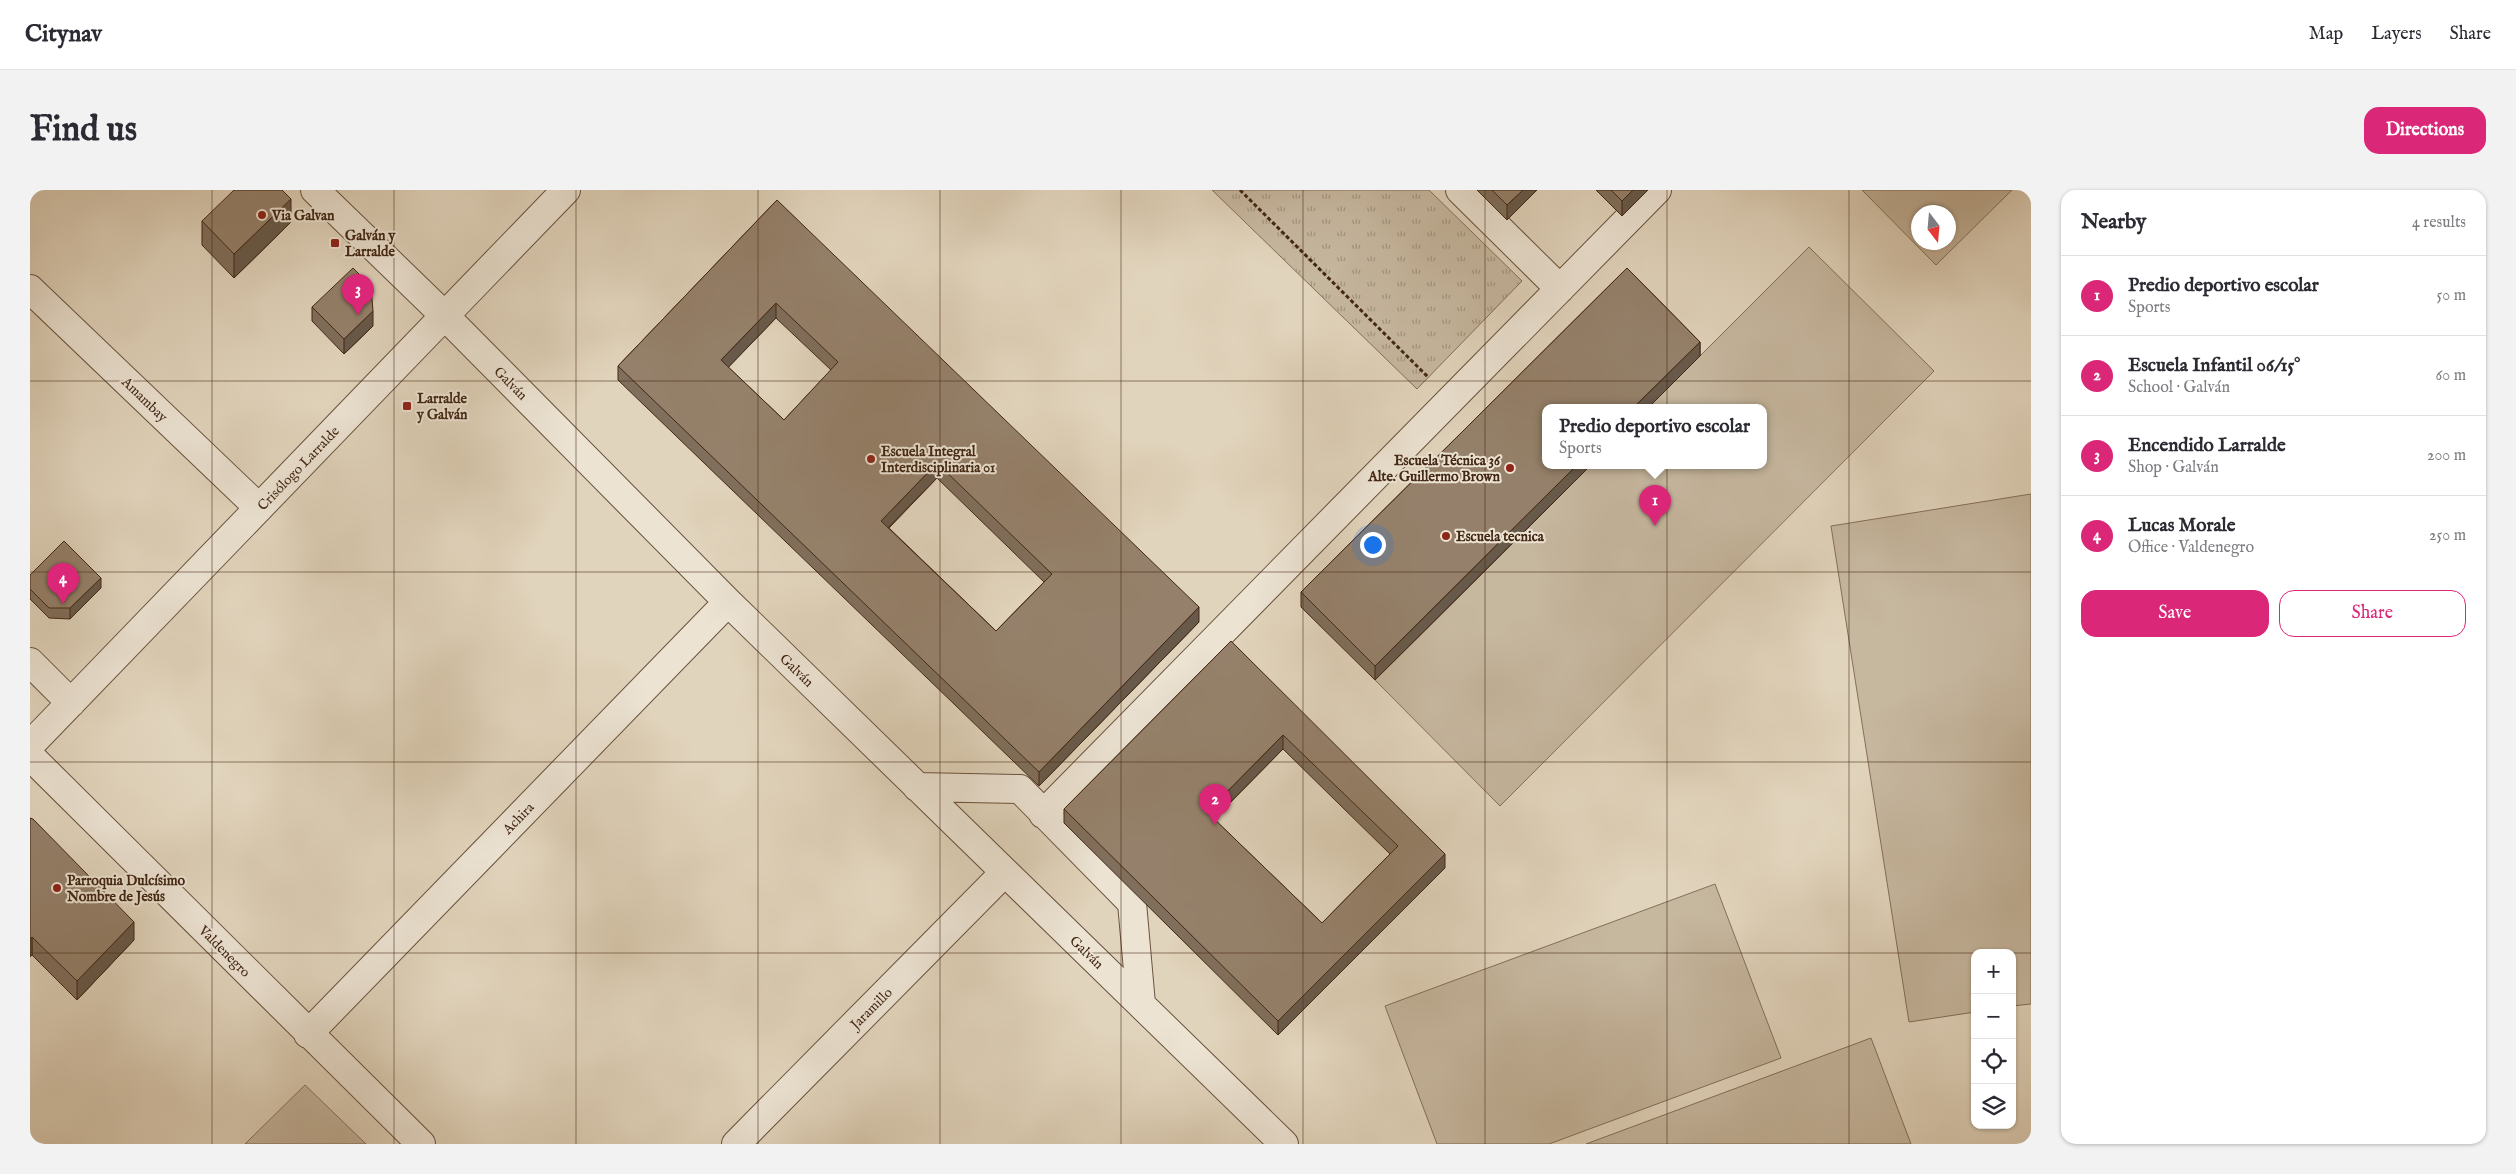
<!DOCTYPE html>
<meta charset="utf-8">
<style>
body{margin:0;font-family:"IM FELL English",serif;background:#f2f2f3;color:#2b2b33}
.controls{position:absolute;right:15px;bottom:15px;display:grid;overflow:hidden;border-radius:10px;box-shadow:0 1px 4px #0004}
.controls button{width:45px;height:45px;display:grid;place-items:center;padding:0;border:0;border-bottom:1px solid #e1e1e2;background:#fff;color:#2b2b33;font:25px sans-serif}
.compass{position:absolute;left:1881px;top:15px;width:45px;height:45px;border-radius:50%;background:#fff;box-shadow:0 1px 4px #0004;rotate:164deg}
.you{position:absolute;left:1342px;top:354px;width:18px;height:18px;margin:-12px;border:4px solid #fff;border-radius:50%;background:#1a73e8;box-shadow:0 0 0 8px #1a73e833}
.badge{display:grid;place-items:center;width:32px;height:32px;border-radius:50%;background:#db2777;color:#fff;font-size:16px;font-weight:700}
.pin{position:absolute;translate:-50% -41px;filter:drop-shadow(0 1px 2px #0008)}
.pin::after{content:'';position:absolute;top:26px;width:18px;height:15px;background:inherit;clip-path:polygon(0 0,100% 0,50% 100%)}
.popup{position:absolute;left:1512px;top:214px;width:225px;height:65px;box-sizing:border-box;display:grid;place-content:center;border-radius:10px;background:#fff;filter:drop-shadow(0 1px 4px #0005);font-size:16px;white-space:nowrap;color:#7c7c81}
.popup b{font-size:19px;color:#2b2b33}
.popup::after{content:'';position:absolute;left:50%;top:100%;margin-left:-10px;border:10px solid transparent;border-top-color:#fff}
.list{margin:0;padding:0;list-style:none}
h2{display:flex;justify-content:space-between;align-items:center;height:65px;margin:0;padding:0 20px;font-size:21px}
h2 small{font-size:16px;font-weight:400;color:#7c7c81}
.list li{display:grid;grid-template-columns:32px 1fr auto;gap:15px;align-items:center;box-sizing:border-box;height:80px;padding:0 20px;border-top:1px solid #e1e1e2}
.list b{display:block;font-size:19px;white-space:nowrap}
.list p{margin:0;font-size:16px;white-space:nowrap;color:#7c7c81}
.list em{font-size:16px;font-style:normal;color:#7c7c81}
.actions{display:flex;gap:10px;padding:15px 20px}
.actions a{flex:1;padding:11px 0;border:1px solid #db2777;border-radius:15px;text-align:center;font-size:18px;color:#db2777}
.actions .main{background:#db2777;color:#fff}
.icon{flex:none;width:28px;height:28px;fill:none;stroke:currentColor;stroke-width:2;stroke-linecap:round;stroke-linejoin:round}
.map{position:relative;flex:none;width:2001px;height:954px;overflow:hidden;border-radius:15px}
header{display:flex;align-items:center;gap:30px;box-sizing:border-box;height:70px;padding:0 25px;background:#fff;border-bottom:1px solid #e1e1e2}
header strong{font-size:24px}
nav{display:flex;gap:28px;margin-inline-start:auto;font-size:18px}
.intro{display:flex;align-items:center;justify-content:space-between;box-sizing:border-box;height:120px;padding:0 30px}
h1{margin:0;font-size:35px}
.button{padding:12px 22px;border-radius:15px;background:#db2777;color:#fff;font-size:18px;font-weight:700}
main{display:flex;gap:30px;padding:0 30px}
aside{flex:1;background:#fff;border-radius:15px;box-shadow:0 1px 4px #0004}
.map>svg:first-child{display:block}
.grass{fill:url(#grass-tufts);stroke:#846f5a}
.pitch{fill:#c6b79f;stroke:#846f5a;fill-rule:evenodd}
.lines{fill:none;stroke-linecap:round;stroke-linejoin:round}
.minor-casing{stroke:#6a523e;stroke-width:30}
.path{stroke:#422714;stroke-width:3;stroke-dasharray:4 2.5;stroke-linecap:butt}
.minor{stroke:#ece3d3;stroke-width:28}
.wall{fill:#806f5c;stroke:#422714;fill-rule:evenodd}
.shaded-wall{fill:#685a4b;stroke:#422714}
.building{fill:#95816b;stroke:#422714;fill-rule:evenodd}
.grid{fill:none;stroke:#422714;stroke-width:1;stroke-opacity:0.55}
.poi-dot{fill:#8f2418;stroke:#ece3d3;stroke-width:2}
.labels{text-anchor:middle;stroke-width:4;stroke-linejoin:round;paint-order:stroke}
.poi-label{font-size:14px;font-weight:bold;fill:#422714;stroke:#ece3d3;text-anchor:start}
.street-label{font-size:14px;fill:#422714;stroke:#ece3d3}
</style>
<header>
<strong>Citynav</strong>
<nav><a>Map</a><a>Layers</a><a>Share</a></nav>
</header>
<div class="intro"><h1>Find us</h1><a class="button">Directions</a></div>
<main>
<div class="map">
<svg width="2001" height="954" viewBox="0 0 2001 954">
<defs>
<pattern id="grass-tufts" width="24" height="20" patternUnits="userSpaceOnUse" patternTransform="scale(1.25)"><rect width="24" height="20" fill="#c6b79f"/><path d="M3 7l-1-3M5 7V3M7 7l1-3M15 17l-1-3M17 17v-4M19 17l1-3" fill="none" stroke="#a29580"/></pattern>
</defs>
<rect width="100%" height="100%" fill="#e1d4bc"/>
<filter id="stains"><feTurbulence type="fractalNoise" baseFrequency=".004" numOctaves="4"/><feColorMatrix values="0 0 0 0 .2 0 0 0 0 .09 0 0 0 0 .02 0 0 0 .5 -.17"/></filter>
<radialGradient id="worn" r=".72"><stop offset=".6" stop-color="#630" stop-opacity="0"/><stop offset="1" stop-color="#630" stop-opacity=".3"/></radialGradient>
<path class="grass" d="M1182 0H1399L1492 91 1387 199Z"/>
<path class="pitch" d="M1832 0H1982L1906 75ZM1918 22V52H1888V22Z
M1779 57 1904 181 1470 616 1345 490 1561 275H1734V217H1619Z
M2001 304V814L1982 816V763H1945V822L1879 832 1801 336Z
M1685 694 1751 868 1519 954H1407L1355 816Z
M1841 848 1881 954H1556Z
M275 895 336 954H215Z"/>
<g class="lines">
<g class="minor-casing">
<path id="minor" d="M285 0 415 126 698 412 1254 954
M1430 0 1530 99
M0 99 229 318
M0 472 41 513
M0 555 536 0
M0 566 391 954
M887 597 990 599 1102 713 1111 814
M1013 624 1627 0
M278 844 698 412
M706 954 975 682"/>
</g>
<path class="path" d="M1210 0 1399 188"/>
<use href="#minor" class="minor"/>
</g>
<path class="wall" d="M1447 0H1507L1477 30Z
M1566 0H1618L1592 26Z
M747 10 1169 432 1009 596 588 190V176ZM746 128 801 180 754 230 698 177ZM907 288 1014 392 966 441 859 338Z
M172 31 261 32 204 88 172 55Z
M1597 78 1670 152V166L1619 217H1516V275H1561L1345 490 1271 417V402Z
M282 117 343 136 314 164 282 131Z
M0 385 71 398 40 429 19 428 0 409Z
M1201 451 1415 678 1248 845 1034 633V619ZM1253 559 1360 664 1292 733 1184 629Z
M0 628 104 750 47 810 2 765Z"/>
<path class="shaded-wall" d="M1493 0H1507L1477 30V15Z
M1603 0H1618L1592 26V11Z
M261 9V32L204 88V64Z
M746 113V128L691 185V170Z
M343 121V136L314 164V149Z
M1670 152V166L1619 217H1604Z
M907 273V288L851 345V331Z
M1547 275H1561L1345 490V476Z
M71 388V398L40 429V418Z
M1169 417V432L1009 596V582Z
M1253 545V559L1177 636V622Z
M1415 664V678L1248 845V831Z
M104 732V750L47 810V791Z
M2 747V765L0 767V749Z"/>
<path class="building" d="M204 0H252L261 9 204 64 172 31Z
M1462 0H1493L1477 15Z
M1581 0H1603L1592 11Z
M747 10 1169 417 1009 582 588 176ZM746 113 808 172 754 230 691 170ZM907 273 1022 384 966 441 851 331Z
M323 78 341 96 343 121 314 149 282 117Z
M1597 78 1670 152 1604 217H1516V275H1547L1345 476 1271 402Z
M34 351 71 388 40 418H19L0 399V385Z
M1201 451 1415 664 1248 831 1034 619ZM1253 545 1368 656 1292 733 1177 622Z
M0 628 3 629 104 732 47 791 2 747 0 749Z"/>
<path class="grid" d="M182 0V954M364 0V954M546 0V954M728 0V954M910 0V954M1091 0V954M1273 0V954M1455 0V954M1637 0V954M1819 0V954M0 191H2001M0 382H2001M0 572H2001M0 763H1945M1982 763H2001"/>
<g class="poi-dot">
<circle cx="232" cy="25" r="5"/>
<rect x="300" y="48" width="10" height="10" rx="2.5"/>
<rect x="372" y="211" width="10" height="10" rx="2.5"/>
<circle cx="841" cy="269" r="5"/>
<circle cx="1480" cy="278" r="5"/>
<circle cx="1416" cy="346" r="5"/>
<circle cx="27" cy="698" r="5"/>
</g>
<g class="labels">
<g class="poi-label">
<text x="242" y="30">Via Galvan</text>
<text x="315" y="50">Galván y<tspan x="315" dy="16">Larralde</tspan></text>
<text x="387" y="213">Larralde<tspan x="387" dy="16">y Galván</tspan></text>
<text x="851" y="266">Escuela Integral<tspan x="851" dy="16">Interdisciplinaria 01</tspan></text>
<text x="1470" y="275" text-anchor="end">Escuela Técnica 36<tspan x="1470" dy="16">Alte. Guillermo Brown</tspan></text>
<text x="1426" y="351">Escuela tecnica</text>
<text x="37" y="695">Parroquia Dulcísimo<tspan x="37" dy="16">Nombre de Jesús</tspan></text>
</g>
<g class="street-label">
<text transform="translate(481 193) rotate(45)" y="5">Galván</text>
<text transform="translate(115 209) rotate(44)" y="5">Amambay</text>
<text transform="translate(268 278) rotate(-46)" y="5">Crisólogo Larralde</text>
<text transform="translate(767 480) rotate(44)" y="5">Galván</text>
<text transform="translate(488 628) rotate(-46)" y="5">Achira</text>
<text transform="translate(195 761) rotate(45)" y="5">Valdenegro</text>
<text transform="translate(1057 762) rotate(44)" y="5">Galván</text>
<text transform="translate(841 818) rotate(-45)" y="5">Jaramillo</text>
</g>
</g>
<rect width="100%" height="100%" filter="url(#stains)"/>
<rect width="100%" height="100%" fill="url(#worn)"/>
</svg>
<div class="controls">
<button>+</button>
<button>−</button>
<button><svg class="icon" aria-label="locate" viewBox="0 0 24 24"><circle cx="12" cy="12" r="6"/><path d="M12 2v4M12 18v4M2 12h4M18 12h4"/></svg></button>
<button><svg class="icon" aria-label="layers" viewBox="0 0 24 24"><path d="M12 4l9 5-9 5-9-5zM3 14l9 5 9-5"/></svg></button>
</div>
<svg class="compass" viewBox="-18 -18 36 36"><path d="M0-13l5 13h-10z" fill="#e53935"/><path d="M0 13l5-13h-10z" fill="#7c7c81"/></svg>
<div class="you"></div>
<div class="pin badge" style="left:1625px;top:336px">1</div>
<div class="popup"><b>Predio deportivo escolar</b>Sports</div>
<div class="pin badge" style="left:1185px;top:635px">2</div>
<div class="pin badge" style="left:328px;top:125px">3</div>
<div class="pin badge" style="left:33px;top:414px">4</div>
</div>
<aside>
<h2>Nearby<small>4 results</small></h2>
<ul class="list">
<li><span class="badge">1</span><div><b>Predio deportivo escolar</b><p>Sports</p></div><em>50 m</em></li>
<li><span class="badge">2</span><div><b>Escuela Infantil 06/15°</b><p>School · Galván</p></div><em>60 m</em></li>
<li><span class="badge">3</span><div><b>Encendido Larralde</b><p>Shop · Galván</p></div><em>200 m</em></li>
<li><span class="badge">4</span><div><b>Lucas Morale</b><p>Office · Valdenegro</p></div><em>250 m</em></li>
</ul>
<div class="actions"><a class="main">Save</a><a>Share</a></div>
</aside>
</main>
